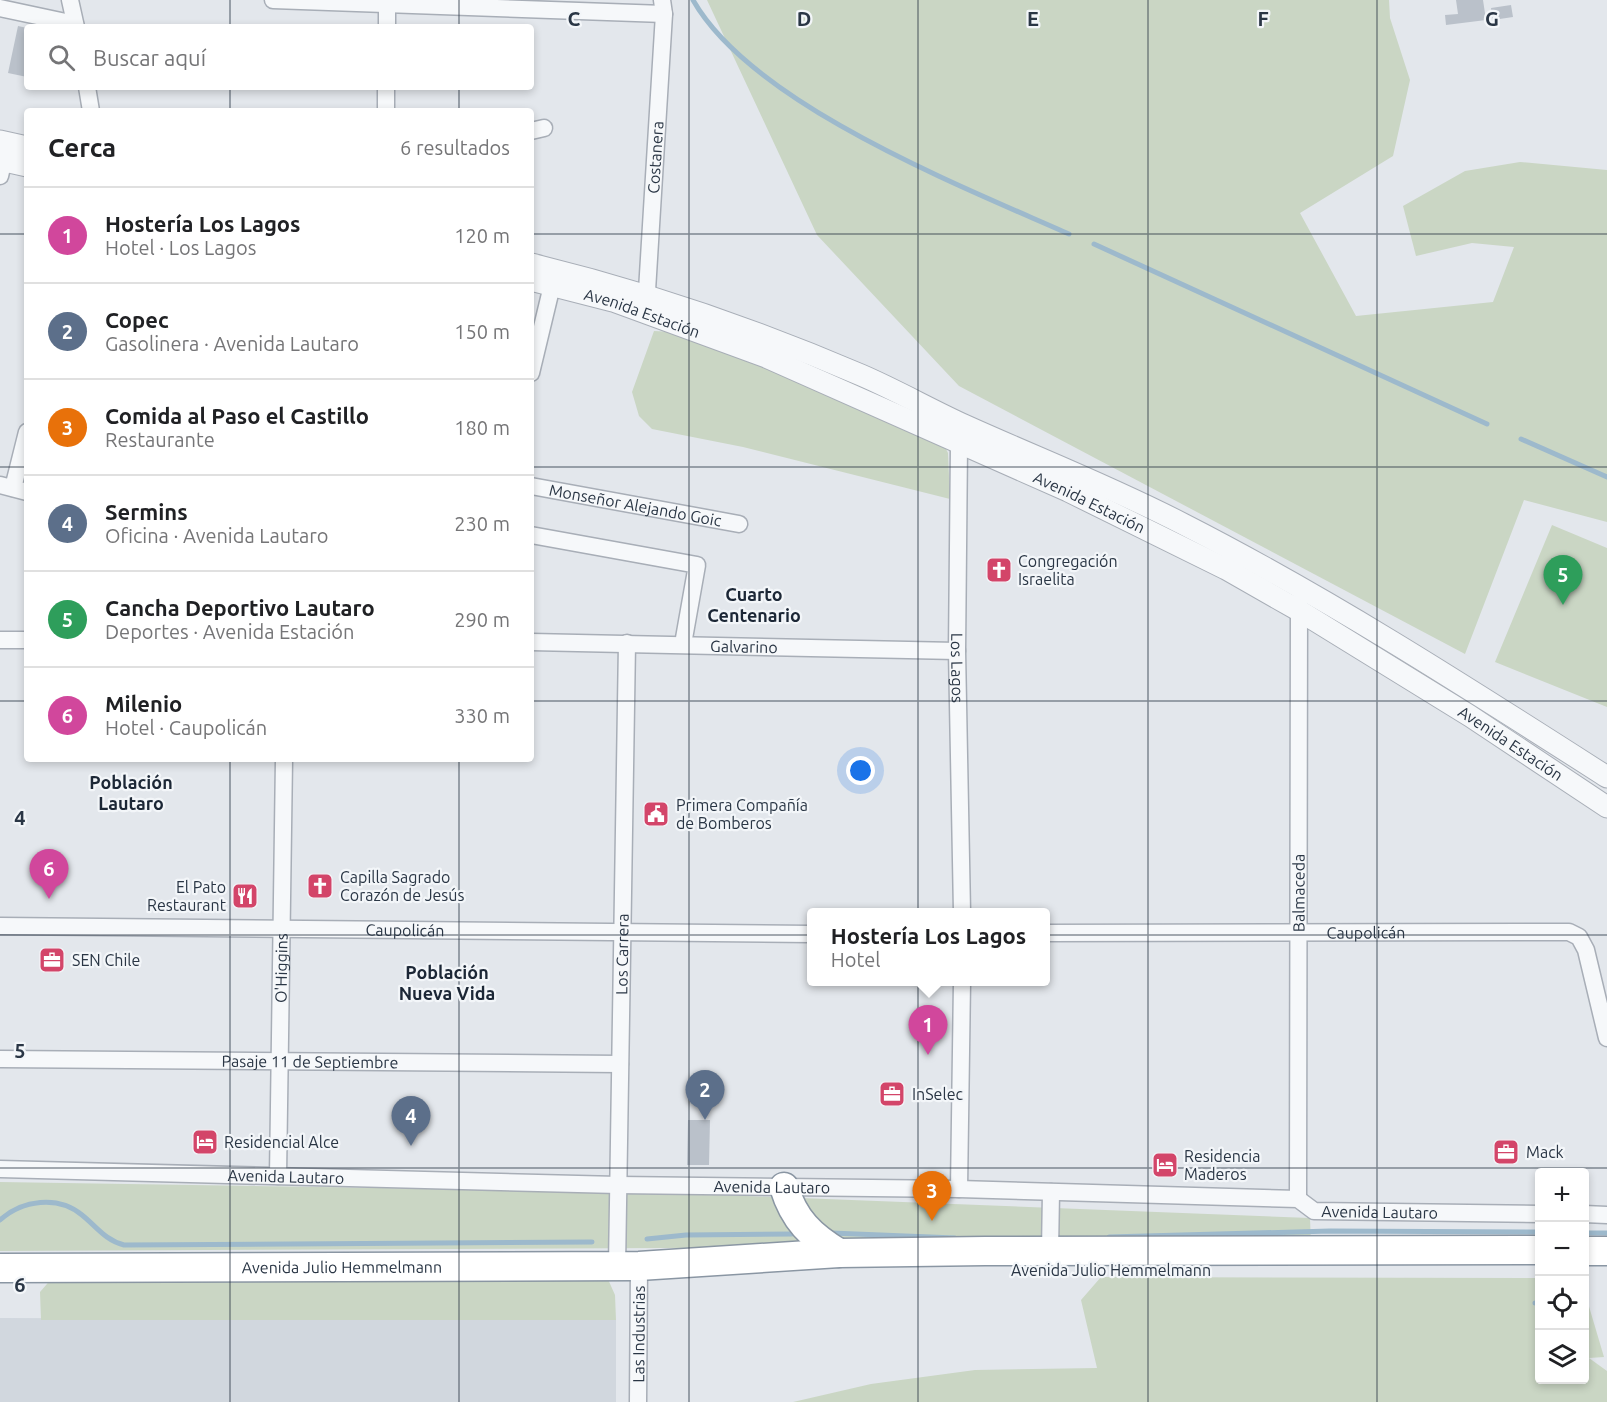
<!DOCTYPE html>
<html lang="es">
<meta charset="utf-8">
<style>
body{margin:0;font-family:Ubuntu,sans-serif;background:#f6f6f6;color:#202124}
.controls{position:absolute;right:18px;bottom:18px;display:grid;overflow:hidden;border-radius:6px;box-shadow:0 3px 9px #0003}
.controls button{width:54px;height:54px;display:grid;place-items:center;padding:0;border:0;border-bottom:2px solid #e0e0e0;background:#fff;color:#202124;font:30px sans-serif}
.you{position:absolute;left:861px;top:771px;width:21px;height:21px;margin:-15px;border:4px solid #fff;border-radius:50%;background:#1a73e8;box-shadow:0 0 0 9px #1a73e833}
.badge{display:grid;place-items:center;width:39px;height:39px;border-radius:50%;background:#d93025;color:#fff;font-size:20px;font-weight:700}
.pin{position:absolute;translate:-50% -50px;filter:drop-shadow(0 2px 3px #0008)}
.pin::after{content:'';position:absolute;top:32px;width:21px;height:18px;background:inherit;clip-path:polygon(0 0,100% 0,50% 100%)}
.popup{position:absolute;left:807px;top:908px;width:243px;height:78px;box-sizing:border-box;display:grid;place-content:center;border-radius:6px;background:#fff;filter:drop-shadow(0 2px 4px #0005);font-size:20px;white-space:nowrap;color:#757577}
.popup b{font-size:22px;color:#202124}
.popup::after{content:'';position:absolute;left:50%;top:100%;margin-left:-12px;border:12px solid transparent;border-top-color:#fff}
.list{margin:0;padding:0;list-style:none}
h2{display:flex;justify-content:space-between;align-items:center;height:78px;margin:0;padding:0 24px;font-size:26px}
h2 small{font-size:20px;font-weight:400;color:#757577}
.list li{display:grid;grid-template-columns:39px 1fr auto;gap:18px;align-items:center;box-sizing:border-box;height:96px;padding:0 24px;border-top:2px solid #e0e0e0}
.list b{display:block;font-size:22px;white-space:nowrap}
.list p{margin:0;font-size:20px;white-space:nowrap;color:#757577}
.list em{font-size:20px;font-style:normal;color:#757577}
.icon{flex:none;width:33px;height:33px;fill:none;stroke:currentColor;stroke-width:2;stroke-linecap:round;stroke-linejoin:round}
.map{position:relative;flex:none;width:1607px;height:1402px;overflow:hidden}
.search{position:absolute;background:#fff;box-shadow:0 3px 9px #0003;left:24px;top:24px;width:510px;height:66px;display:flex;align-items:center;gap:15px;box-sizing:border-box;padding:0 21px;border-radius:6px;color:#757577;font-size:22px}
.panel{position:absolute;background:#fff;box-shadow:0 3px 9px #0003;left:24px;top:108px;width:510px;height:654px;border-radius:6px}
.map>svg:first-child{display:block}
.built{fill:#d1d7de}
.green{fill:#cad6c4}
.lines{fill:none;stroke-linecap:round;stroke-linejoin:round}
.stream{stroke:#9db9cc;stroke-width:5}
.building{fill:#bac1ca}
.minor-casing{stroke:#a8aeb7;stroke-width:19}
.tertiary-casing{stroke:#a8aeb7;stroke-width:23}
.trunk-casing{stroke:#8a96a3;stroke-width:31}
.minor{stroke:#f6f8fa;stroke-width:16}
.tertiary{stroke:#f6f8fa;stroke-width:21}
.trunk{stroke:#fff;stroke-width:28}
.grid{fill:none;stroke:#2a3645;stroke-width:1.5;stroke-opacity:0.55}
.labels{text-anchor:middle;stroke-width:4.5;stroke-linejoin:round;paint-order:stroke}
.street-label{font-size:16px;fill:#2a3645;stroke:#f3f6f9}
.poi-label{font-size:16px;fill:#2a3645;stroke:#f3f6f9;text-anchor:start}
.neighbourhood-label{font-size:18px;font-weight:bold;fill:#1c2736;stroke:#f3f6f9}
.grid-label{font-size:20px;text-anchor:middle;font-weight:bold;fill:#2a3645;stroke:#f3f6f9;stroke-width:4.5;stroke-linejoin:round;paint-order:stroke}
</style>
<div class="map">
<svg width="1607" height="1402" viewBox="0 0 1607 1402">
<rect width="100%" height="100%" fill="#e3e7ec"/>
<path class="built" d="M0 1318 616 1320V1402H0Z"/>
<path class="green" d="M707 0H1389L1390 18 1410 80 1393 156 1300 213 1356 316 1493 302 1514 247 1472 243 1416 256 1403 206 1465 171 1520 162 1607 170V522L1524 500 1465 654 959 386 817 235Z
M654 331 674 332 740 354 944 445 948 453 950 499 743 447 652 429 639 416 632 392Z
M1552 525 1607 548V707L1495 662Z
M0 1182 645 1192 1310 1218 1311 1245 0 1251Z
M53 1277H607L615 1295 616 1320H41L40 1292Z
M1101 1277 1539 1278 1540 1380H1584L1585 1293 1604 1357 1589 1358 1607 1371V1402H793L871 1384 975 1370 1097 1368 1081 1300Z"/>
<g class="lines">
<path class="stream" d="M693 0C752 104 961 186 1069 234
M1094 244 1487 424
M1521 439 1607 477
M0 1220C22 1200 58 1195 82 1215 97 1227 105 1240 124 1245L592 1242
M831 1233 955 1238
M1584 1233H1607
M1109 1237 1330 1231 1540 1232
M647 1239 686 1235 792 1234
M1535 1303H1540"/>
</g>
<path class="building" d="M1456 0H1483L1486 20 1446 25 1445 15 1458 14Z
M1511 5 1513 17 1493 20 1491 8Z
M18 26 27 28V77L8 73Z
M688 1120H710L709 1165H687Z"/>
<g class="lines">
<g class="minor-casing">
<g id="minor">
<path d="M70 0 76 27"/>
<path d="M273 0 664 14"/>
<path d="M0 8 75 24"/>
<path d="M387 27V5"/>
<path d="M87 87 91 111"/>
<path d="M386 111V87"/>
<path d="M531 131 544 128"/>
<path d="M0 176 6 150"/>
<path id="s1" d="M646 307 664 14 662 0"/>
<path d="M531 373 555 273"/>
<path id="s2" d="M961 434 959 445 957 651 962 912"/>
<path d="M0 485 27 492"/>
<path id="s3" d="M531 486 739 524"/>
<path d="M13 488 27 432"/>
<path d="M531 535 697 565 683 644"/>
<path d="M0 640H27"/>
<path id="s4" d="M531 642 957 651"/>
<path id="s5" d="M0 926 811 934"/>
<path id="s6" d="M1045 933 1569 932 1579 937 1586 950 1607 1038"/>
<path id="s7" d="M0 1059 620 1064"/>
<path id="s8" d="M0 1169 618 1185 959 1189 1298 1199 1314 1211 1540 1214"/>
<path id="s9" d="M278 1176 284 759"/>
<path d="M959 1189 962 982"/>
<path id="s10" d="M1298 1199 1299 601"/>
<path d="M1584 1214 1607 1215"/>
<path d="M1050 1251 1051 1192"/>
<path id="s11" d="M617 1266 627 643"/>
<path id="s12" d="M638 1402 639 1266"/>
</g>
</g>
<g class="tertiary-casing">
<g id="tertiary">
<path d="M0 141 27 147"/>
<path d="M0 160 27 166"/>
<path d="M531 264C646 292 752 328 861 375 896 390 929 409 964 425 1037 458 1112 487 1183 524 1330 599 1468 688 1607 777"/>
<path id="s13" d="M531 280 613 301 766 357 1068 491 1226 569 1298 610 1470 716 1607 807"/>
</g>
</g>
<g class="trunk-casing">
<g id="trunk">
<path d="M784 1187C794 1220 811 1236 839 1253"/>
<path d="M1584 1251H1607"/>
<path id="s14" d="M0 1268 639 1266 839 1253 985 1251 1540 1250"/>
</g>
</g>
<use href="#minor" class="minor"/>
<use href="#tertiary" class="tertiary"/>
<use href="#trunk" class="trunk"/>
</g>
<path class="grid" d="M230 0V27M459 0V27M689 0V1402M918 0V1402M1148 0V1402M1377 0V1402M230 87V111M459 87V111M0 234H27M531 234H1607M0 467H27M531 467H1607M0 701H27M531 701H1607M230 759V1402M459 759V1402M0 935H1607M0 1168H1607"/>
<defs>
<g id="church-square" transform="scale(1.35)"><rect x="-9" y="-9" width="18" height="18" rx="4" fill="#d34569" stroke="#f3f6f9"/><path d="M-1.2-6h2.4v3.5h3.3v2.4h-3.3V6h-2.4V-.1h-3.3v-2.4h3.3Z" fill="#fff"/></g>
<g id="civic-square" transform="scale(1.35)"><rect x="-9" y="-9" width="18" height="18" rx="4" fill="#d34569" stroke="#f3f6f9"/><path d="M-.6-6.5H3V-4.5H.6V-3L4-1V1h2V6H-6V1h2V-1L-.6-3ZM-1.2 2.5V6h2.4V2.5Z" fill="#fff"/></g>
<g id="restaurant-square" transform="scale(1.35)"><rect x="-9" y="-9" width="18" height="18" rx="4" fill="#d34569" stroke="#f3f6f9"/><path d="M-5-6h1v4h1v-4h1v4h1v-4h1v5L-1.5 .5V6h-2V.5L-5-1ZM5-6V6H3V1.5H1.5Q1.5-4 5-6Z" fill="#fff"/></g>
<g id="office-square" transform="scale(1.35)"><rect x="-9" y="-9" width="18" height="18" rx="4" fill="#d34569" stroke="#f3f6f9"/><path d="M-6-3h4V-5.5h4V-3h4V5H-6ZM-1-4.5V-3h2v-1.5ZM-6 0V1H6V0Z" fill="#fff"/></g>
<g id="hotel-square" transform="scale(1.35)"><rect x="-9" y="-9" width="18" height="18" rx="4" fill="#d34569" stroke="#f3f6f9"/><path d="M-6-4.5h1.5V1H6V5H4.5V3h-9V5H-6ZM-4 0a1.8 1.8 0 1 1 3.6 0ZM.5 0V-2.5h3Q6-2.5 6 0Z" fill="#fff"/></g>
</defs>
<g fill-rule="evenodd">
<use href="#church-square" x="999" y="570"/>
<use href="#civic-square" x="656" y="814"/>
<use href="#church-square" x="320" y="886"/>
<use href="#restaurant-square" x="245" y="896"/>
<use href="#office-square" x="52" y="960"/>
<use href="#office-square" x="892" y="1094"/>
<use href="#hotel-square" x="205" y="1142"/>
<use href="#office-square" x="1506" y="1152"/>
<use href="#hotel-square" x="1165" y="1165"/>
</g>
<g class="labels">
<g class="street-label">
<text dy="6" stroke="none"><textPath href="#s1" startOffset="150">Costanera</textPath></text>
<text dy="6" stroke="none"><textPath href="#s13" startOffset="116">Avenida Estación</textPath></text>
<text dy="6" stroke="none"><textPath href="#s13" startOffset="602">Avenida Estación</textPath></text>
<text dy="6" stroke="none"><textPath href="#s3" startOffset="106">Monseñor Alejando Goic</textPath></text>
<text dy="6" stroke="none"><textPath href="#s4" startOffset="213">Galvarino</textPath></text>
<text dy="6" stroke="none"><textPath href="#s2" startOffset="234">Los Lagos</textPath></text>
<text dy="6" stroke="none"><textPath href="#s13" startOffset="1088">Avenida Estación</textPath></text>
<text dy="6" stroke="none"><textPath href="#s10" startOffset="306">Balmaceda</textPath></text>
<text dy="6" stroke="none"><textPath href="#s5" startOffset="405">Caupolicán</textPath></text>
<text dy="6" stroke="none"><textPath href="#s6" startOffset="321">Caupolicán</textPath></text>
<text dy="6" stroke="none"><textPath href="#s11" startOffset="312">Los Carrera</textPath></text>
<text dy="6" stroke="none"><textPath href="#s9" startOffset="208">O'Higgins</textPath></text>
<text dy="6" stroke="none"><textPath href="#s7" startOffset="310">Pasaje 11 de Septiembre</textPath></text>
<text dy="6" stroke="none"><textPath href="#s8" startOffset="286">Avenida Lautaro</textPath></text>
<text dy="6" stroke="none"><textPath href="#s8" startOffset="772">Avenida Lautaro</textPath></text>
<text dy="6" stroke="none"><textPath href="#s8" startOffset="1384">Avenida Lautaro</textPath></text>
<text dy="6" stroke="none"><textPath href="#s14" startOffset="342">Avenida Julio Hemmelmann</textPath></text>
<text x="1111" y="1276">Avenida Julio Hemmelmann</text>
<text dy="6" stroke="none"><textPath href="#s12" startOffset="68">Las Industrias</textPath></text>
</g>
<g class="poi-label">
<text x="1018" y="567">Congregación<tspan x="1018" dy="18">Israelita</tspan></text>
<text x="676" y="811">Primera Compañía<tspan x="676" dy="18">de Bomberos</tspan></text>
<text x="340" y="883">Capilla Sagrado<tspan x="340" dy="18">Corazón de Jesús</tspan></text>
<text x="226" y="893" text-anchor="end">El Pato<tspan x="226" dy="18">Restaurant</tspan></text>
<text x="72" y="966">SEN Chile</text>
<text x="912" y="1100">InSelec</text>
<text x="224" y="1148">Residencial Alce</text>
<text x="1526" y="1158">Mack</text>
<text x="1184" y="1162">Residencia<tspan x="1184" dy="18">Maderos</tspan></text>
</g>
<g class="neighbourhood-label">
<text x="754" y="601">Cuarto<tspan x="754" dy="21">Centenario</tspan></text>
<text x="131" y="789">Población<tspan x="131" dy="21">Lautaro</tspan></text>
<text x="447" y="979">Población<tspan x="447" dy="21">Nueva Vida</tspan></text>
</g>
</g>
<g class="grid-label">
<text x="574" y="26">C</text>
<text x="804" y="26">D</text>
<text x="1033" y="26">E</text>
<text x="1263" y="26">F</text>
<text x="1492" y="26">G</text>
<text x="20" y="825">4</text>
<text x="20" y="1058">5</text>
<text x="20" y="1292">6</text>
</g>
</svg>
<div class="controls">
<button>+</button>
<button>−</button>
<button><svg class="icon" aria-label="locate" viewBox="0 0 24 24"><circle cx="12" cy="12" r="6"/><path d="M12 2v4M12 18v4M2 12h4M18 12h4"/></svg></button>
<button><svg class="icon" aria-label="layers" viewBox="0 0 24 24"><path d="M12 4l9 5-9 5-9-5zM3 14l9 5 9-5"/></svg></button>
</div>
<div class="you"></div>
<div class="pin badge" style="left:928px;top:1055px;background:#d1479c">1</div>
<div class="popup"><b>Hostería Los Lagos</b>Hotel</div>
<div class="pin badge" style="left:705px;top:1120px;background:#5c6f8a">2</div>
<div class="pin badge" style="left:932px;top:1221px;background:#e8710a">3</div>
<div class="pin badge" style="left:411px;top:1146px;background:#5c6f8a">4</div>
<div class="pin badge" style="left:1563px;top:605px;background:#2e9e5b">5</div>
<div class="pin badge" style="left:49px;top:899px;background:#d1479c">6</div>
<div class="search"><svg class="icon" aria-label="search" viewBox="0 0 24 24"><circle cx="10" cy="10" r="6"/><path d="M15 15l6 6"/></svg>Buscar aquí</div>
<section class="panel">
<h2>Cerca<small>6 resultados</small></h2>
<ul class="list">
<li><span class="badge" style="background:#d1479c">1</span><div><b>Hostería Los Lagos</b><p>Hotel · Los Lagos</p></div><em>120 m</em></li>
<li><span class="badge" style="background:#5c6f8a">2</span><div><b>Copec</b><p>Gasolinera · Avenida Lautaro</p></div><em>150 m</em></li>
<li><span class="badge" style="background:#e8710a">3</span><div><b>Comida al Paso el Castillo</b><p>Restaurante</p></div><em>180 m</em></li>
<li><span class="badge" style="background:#5c6f8a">4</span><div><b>Sermins</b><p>Oficina · Avenida Lautaro</p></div><em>230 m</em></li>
<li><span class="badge" style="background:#2e9e5b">5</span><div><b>Cancha Deportivo Lautaro</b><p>Deportes · Avenida Estación</p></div><em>290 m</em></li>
<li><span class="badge" style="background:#d1479c">6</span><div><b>Milenio</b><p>Hotel · Caupolicán</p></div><em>330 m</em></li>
</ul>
</section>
</div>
